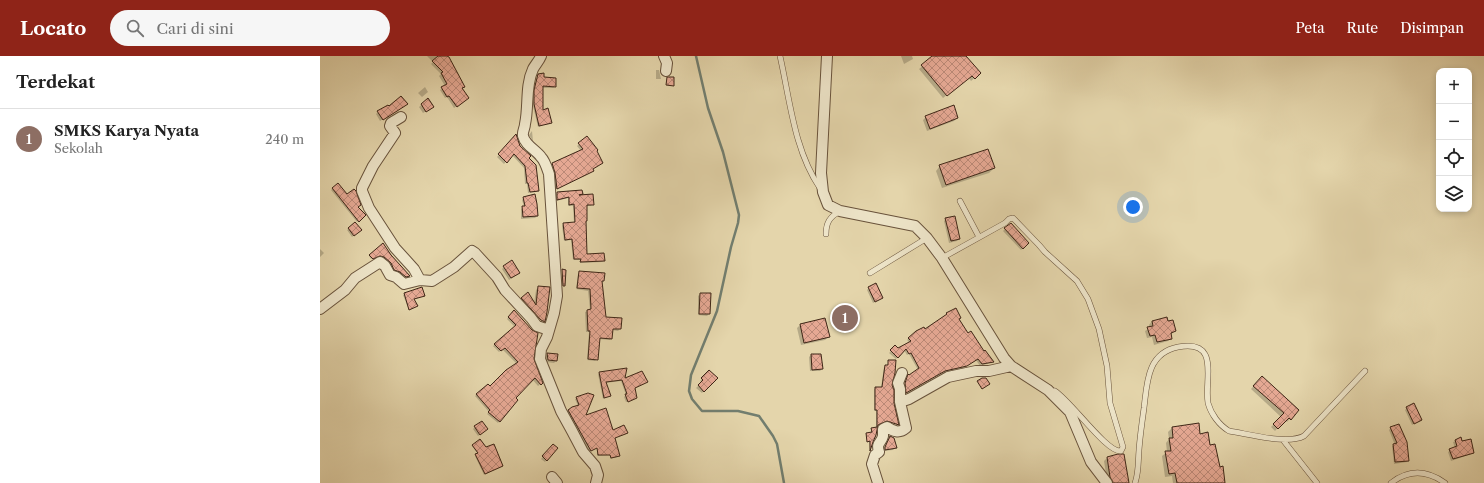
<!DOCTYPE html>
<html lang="id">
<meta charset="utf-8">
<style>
body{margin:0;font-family:"Libre Caslon Text",serif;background:#f6f6f6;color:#222}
.controls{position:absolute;right:12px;top:12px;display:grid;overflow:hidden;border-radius:8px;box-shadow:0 2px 6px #0003}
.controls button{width:36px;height:36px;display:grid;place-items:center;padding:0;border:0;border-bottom:1px solid #e0e0e0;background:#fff;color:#222;font:20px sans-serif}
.you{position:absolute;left:813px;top:151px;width:14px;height:14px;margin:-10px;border:3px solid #fff;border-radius:50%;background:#1a73e8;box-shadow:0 0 0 6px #1a73e833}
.badge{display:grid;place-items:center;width:26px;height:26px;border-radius:50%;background:#8f2418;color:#fff;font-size:13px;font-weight:700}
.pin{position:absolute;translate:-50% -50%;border:2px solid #fff;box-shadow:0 1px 4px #0006}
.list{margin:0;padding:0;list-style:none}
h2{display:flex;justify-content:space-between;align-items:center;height:52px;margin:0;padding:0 16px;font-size:17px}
h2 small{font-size:13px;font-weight:400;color:#767676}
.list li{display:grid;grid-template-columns:26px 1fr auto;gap:12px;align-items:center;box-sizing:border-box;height:60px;padding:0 16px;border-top:1px solid #e0e0e0}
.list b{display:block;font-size:15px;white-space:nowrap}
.list p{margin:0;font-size:13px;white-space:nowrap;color:#767676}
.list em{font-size:13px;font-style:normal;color:#767676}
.icon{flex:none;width:22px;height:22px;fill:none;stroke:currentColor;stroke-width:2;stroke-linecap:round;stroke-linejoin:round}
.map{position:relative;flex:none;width:1164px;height:427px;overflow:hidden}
header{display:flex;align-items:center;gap:24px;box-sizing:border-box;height:56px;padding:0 20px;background:#8f2418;color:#fff}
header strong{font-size:19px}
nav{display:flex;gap:22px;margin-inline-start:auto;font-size:14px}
.search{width:280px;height:36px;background:#f6f6f6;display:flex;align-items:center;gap:10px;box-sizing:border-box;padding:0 14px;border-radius:22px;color:#767676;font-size:15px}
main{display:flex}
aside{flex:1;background:#fff}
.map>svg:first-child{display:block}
.shadow{fill:#0003}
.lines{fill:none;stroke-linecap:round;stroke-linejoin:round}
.stream{stroke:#727e6f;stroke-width:2.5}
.building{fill:url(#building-cross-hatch);stroke:#3e2616}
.lane-casing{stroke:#68523b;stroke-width:6}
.street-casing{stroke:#68523b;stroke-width:12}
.lane{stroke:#ede4c8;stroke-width:5}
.street{stroke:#ede4c8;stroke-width:10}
</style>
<header>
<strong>Locato</strong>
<div class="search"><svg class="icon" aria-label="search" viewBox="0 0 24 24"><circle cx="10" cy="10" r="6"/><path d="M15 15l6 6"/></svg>Cari di sini</div>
<nav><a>Peta</a><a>Rute</a><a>Disimpan</a></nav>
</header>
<main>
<aside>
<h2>Terdekat<small></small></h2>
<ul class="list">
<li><span class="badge" style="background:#8d6e63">1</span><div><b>SMKS Karya Nyata</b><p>Sekolah</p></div><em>240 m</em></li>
</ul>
</aside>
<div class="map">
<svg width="1164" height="427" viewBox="0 0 1164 427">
<defs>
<pattern id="building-cross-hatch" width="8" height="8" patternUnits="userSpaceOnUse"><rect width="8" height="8" fill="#e5a893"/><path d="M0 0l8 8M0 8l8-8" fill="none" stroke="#bb8977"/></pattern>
</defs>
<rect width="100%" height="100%" fill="#e4d5ab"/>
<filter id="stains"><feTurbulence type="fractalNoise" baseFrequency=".005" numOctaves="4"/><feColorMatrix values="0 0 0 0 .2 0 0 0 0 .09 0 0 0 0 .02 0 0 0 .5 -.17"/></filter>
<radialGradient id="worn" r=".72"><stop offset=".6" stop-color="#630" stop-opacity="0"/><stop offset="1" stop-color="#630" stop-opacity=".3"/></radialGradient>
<path class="shadow" d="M107 0H126L144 31 142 33 146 44 134 52 127 41 125 42 120 34 125 30 119 20 121 18 111 8 113 6Z
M581 0H592L593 3 584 8Z
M615 0H645L657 20 651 25 649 22 623 42 599 13Z
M336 14H339L341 23H336Z
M219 19 223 22 235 23V31L233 32H222V55L231 66 218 71 213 50 214 30Z
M105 31 108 36 102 41 98 37Z
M107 44 110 53 103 57 99 51Z
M85 50 60 65 56 58 58 56Z
M606 61 637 62 634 65 607 75 603 64Z
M212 75 213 85 209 79Z
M196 80 200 90 208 102 218 134 216 136 208 137 207 128H205L204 112 192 99 184 108 177 101Z
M267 81 282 107 272 113 273 115 235 134 234 119 231 109 261 95 257 90Z
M620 110 674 112 669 117 622 132 616 115Z
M18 128 44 159 37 166 11 134Z
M237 137H262L259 140 272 148 271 150H266V165L265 166 266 199 284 204 282 206 260 207V204H253L251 184 244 185 242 170 243 168 254 167 253 150H248V142L236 145V138Z
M204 142 216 148 217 160 215 162 201 163V153L204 151 202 144Z
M626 163 639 183 637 185 629 187 624 165Z
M29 173 38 176 32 181 27 174Z
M685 173 708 187 701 194 683 175Z
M63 188 82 214 84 213 89 220 88 221 84 222 73 215 70 208 62 202 58 200 51 203 49 200Z
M0 193 4 197 0 201Z
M184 211 197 219 189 224 182 213Z
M242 214 244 230H242Z
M260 216 283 224 281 226 285 262 300 273 298 275 292 274 291 282 290 284 278 283 277 303 275 305 267 304 269 276H266L265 256 270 254 268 235 256 233 258 218Z
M219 231 229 232 226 256 224 265 217 262 216 264 223 266 221 268 218 267 199 245 208 238 214 248 216 234Z
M101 232 103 240 93 243 96 251 89 254 83 239Z
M549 232 562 242 553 247 547 234Z
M380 238 389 258 387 260 378 259V240Z
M194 255 222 327 218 330 212 323 195 342 178 367 167 358 169 356 155 340 168 329 170 332 197 308 182 293 179 296 173 290 195 271 187 263Z
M846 262 848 266 855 275 850 279 851 282 848 285 834 289 832 281 827 282 825 275 830 272 829 269 832 265Z
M638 263 648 278 664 296 665 295 673 306 660 310 656 304 644 312 622 317 585 338 584 330 587 321 598 314 589 298 587 299 584 294 576 303 569 297 575 291 578 293 590 287 587 284 596 276 605 275Z
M480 269 508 281 505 284 481 289 477 272Z
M227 298 236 305 234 307 226 306V300Z
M491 299 502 313 500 315H490L489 301Z
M569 305 573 348 577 368 565 365 557 369 556 379 552 386 550 394 549 386H547L546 379 551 377V374L556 372V355H554V333L561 332 564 311 567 310Z
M280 316 304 324 327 326 314 333 316 342 306 346 304 341 306 339 301 325 285 327 289 340 283 343 278 318Z
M389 316 396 322 382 337 376 332 382 326 380 325Z
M942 321 978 354 967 366 965 364 955 375 951 371 961 361 931 333Z
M257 342 264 360 292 375 306 378 294 382 298 400 297 401 290 403V399L277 400V392L269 395 268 394 247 355 252 352 258 350 255 343Z
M1087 352 1101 364 1092 369 1085 354Z
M878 368 879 379 889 390 904 427H853L852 420 845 421 842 400 847 396 846 387 849 383 848 376 852 372Z
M155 371 165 375 158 380 153 373Z
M1071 372 1088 404 1087 406 1074 408 1072 390 1075 389 1069 374Z
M570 381 575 392 573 394 563 395V393Z
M1140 383 1141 386 1153 396 1151 398 1131 405 1128 396 1135 392 1133 386Z
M160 384 182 410 164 419 155 400 158 398 152 390Z
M233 389 237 392 225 406 221 403Z
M787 402 808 427H789L787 424 784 405Z"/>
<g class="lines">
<path class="stream" d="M376 0 388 52 403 96 419 159 418 167 411 191 397 255 371 319 369 335 372 343 382 355H418L439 360 453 380 457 388 464 427"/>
</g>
<path class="building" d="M118 0H127L129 1 145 31 142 32 149 42 137 51 129 40 127 41 121 31 127 28 121 17 123 16 112 5Z
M612 0H646L661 17 655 23 652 20 627 40 601 9Z
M224 17V21L236 22V31L223 30V54L228 52 232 67 219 70 214 48V34L218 18Z
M347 21H354V30L346 29Z
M81 40 88 48 63 64 57 55 68 49 69 50Z
M108 42 114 51 106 56 101 48Z
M634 49 638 62 610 73 605 60Z
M196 78 200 90 211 100 209 102 216 109 219 135 210 136 208 127H207L205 110 194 98 187 107 178 98Z
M267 80 278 94 277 95 283 107 273 113 274 115 237 133 235 117 232 107 263 93 258 87Z
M668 93 675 112 626 129 619 109Z
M18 127 27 138 34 133 36 135 41 149 38 151 46 159 39 166 12 132Z
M262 134 263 138 259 139 273 138 274 149H267V165H266L267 198 284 197 285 205 260 206 261 203H254L252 183 245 184 243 167 255 166 254 148 249 149V141L237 144V136Z
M215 138 217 148 218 160 203 161 202 150H205L203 141Z
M635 160 640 183 631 185 625 162Z
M35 166 42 174 34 180 28 172Z
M691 167 709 187 703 193 684 172Z
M63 187 71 199 90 220 86 221 80 216 74 214 71 207 64 201 60 200 53 203 49 199Z
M192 204 200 217 191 222 183 210Z
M242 213 246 214 245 230H243Z
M259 215 285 217 284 225H282L286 261 302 262 301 273H293L292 283 280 282 278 304 268 303 270 275H268L267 254 271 253 270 233 257 232Z
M556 227 563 242 555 246 548 231Z
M218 230 230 231 227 256 225 266 221 264 201 242 208 236 216 249Z
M102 231 105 240 94 243 98 250 89 254 84 237Z
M380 237H391L390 258H379Z
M636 252 641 262 639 263 648 277 651 275 664 295 665 294 674 306 662 308 658 303 647 310 625 315 586 337 585 327 588 318 589 319 599 312 591 297 589 298 586 293 578 302 570 294 575 289 578 292 591 285 588 282 596 275 604 271 605 273 627 258 626 257Z
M194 254 212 274 218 277 214 303 223 327 221 329 215 322 196 342 198 344 180 366 168 356 170 354 156 338 168 328 170 330 186 314 198 306 185 292 181 295 174 288 196 269 188 261Z
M847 261 848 265 853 264 856 275 851 277 852 283 837 286 835 279 830 280 827 271 833 270 832 265Z
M505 262 510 281 484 287 480 268Z
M227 297 238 298 237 305 228 304Z
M491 298H501L503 313 492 314Z
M568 304H576L575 317 572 329 574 334V347L579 369 567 365 558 369 556 379 553 386 550 395V385L547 386 546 377 552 376 551 372 557 371V354H555V331H562L565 309H568Z
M307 312 305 322 322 315 328 326 315 332 317 342 308 346 305 338H307L302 324 286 326 291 340 284 342 279 316Z
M389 314 398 322 384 336 378 329 383 324 381 322Z
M942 320 979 354 971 364 969 362 958 373 953 368 964 357 933 330Z
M662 322H666L670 328 662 333 657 325Z
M268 337 274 339 266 359 286 352 293 374 304 369 308 377 295 382 300 400 291 402 290 399H278L277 392 271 395 248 354 252 351 259 349 256 341Z
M1094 347 1102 364 1094 368 1086 351Z
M162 365 168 373 160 379 154 370Z
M879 367 880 378 888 376 890 389 895 388 900 411 903 410 905 427H857L855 417 849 418 845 395H851L849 382H853L852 371Z
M1079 368 1087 386 1089 405 1075 406 1073 388 1077 387 1070 371Z
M570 380 574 382 577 392 565 394V391Z
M1141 381 1142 385 1151 383 1154 397 1133 403 1129 393 1137 390 1135 384Z
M160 383 166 391 174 388 183 410 165 418 155 398 158 397 152 389Z
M233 388 238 392 227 405 222 400Z
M798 398H804L809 427H793L790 421 787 401Z"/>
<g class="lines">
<g class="lane-casing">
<path id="lane" d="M460 0C470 44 474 94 500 132
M640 145 659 181
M506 178C506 166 510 161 520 155
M622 202 685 167 689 163 693 162 719 189 725 196 757 225 768 243 779 273 787 310 790 347 803 391 801 395C787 397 751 345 735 335
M550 217 607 182
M963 384 997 427
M815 427C819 416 818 405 819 394 820 380 822 366 824 352 827 327 827 297 858 291 901 283 884 323 888 347 891 358 899 369 909 375 929 378 967 389 984 380L1045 315
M1071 427C1089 413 1107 414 1125 427"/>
</g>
<g class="street-casing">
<path id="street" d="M221 0C219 5 215 9 213 13 205 30 209 50 205 68 205 72 202 76 203 80 205 89 216 94 221 101 225 105 227 112 229 118L237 240 234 257 227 281 221 293 220 303 241 355 252 375 263 396 275 410 278 419 276 427
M344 0 347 7 346 15
M507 0 501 117 503 136 508 149 520 155 595 170 607 182 622 202 684 302 691 310 728 334 750 356 771 406 787 427
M81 61 71 67 70 70 75 77 53 110 42 132V135L49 152 75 192 94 213 100 224
M0 253 25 234 35 222 60 206 65 210 70 219 76 221 84 228 100 224 112 225 134 211 152 195 155 197 177 221 185 234 211 262 217 270 229 274
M580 346V333L578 327 582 317
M232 421 237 427
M558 427 552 408 555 399 559 396C556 386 561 388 563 380 563 378 563 376 563 373L567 371C573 375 579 378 586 372L580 346 589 343 628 321 656 315H669L691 310"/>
</g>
<use href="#lane" class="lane"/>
<use href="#street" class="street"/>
</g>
<rect width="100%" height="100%" filter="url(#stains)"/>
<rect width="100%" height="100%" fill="url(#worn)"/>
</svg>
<div class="controls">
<button>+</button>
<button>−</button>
<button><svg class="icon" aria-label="locate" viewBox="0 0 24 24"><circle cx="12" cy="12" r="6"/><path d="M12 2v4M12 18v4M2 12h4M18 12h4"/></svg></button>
<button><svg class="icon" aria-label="layers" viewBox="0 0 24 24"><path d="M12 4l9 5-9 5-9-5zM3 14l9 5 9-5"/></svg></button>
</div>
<div class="you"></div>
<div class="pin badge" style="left:525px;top:262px;background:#8d6e63">1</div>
</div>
</main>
